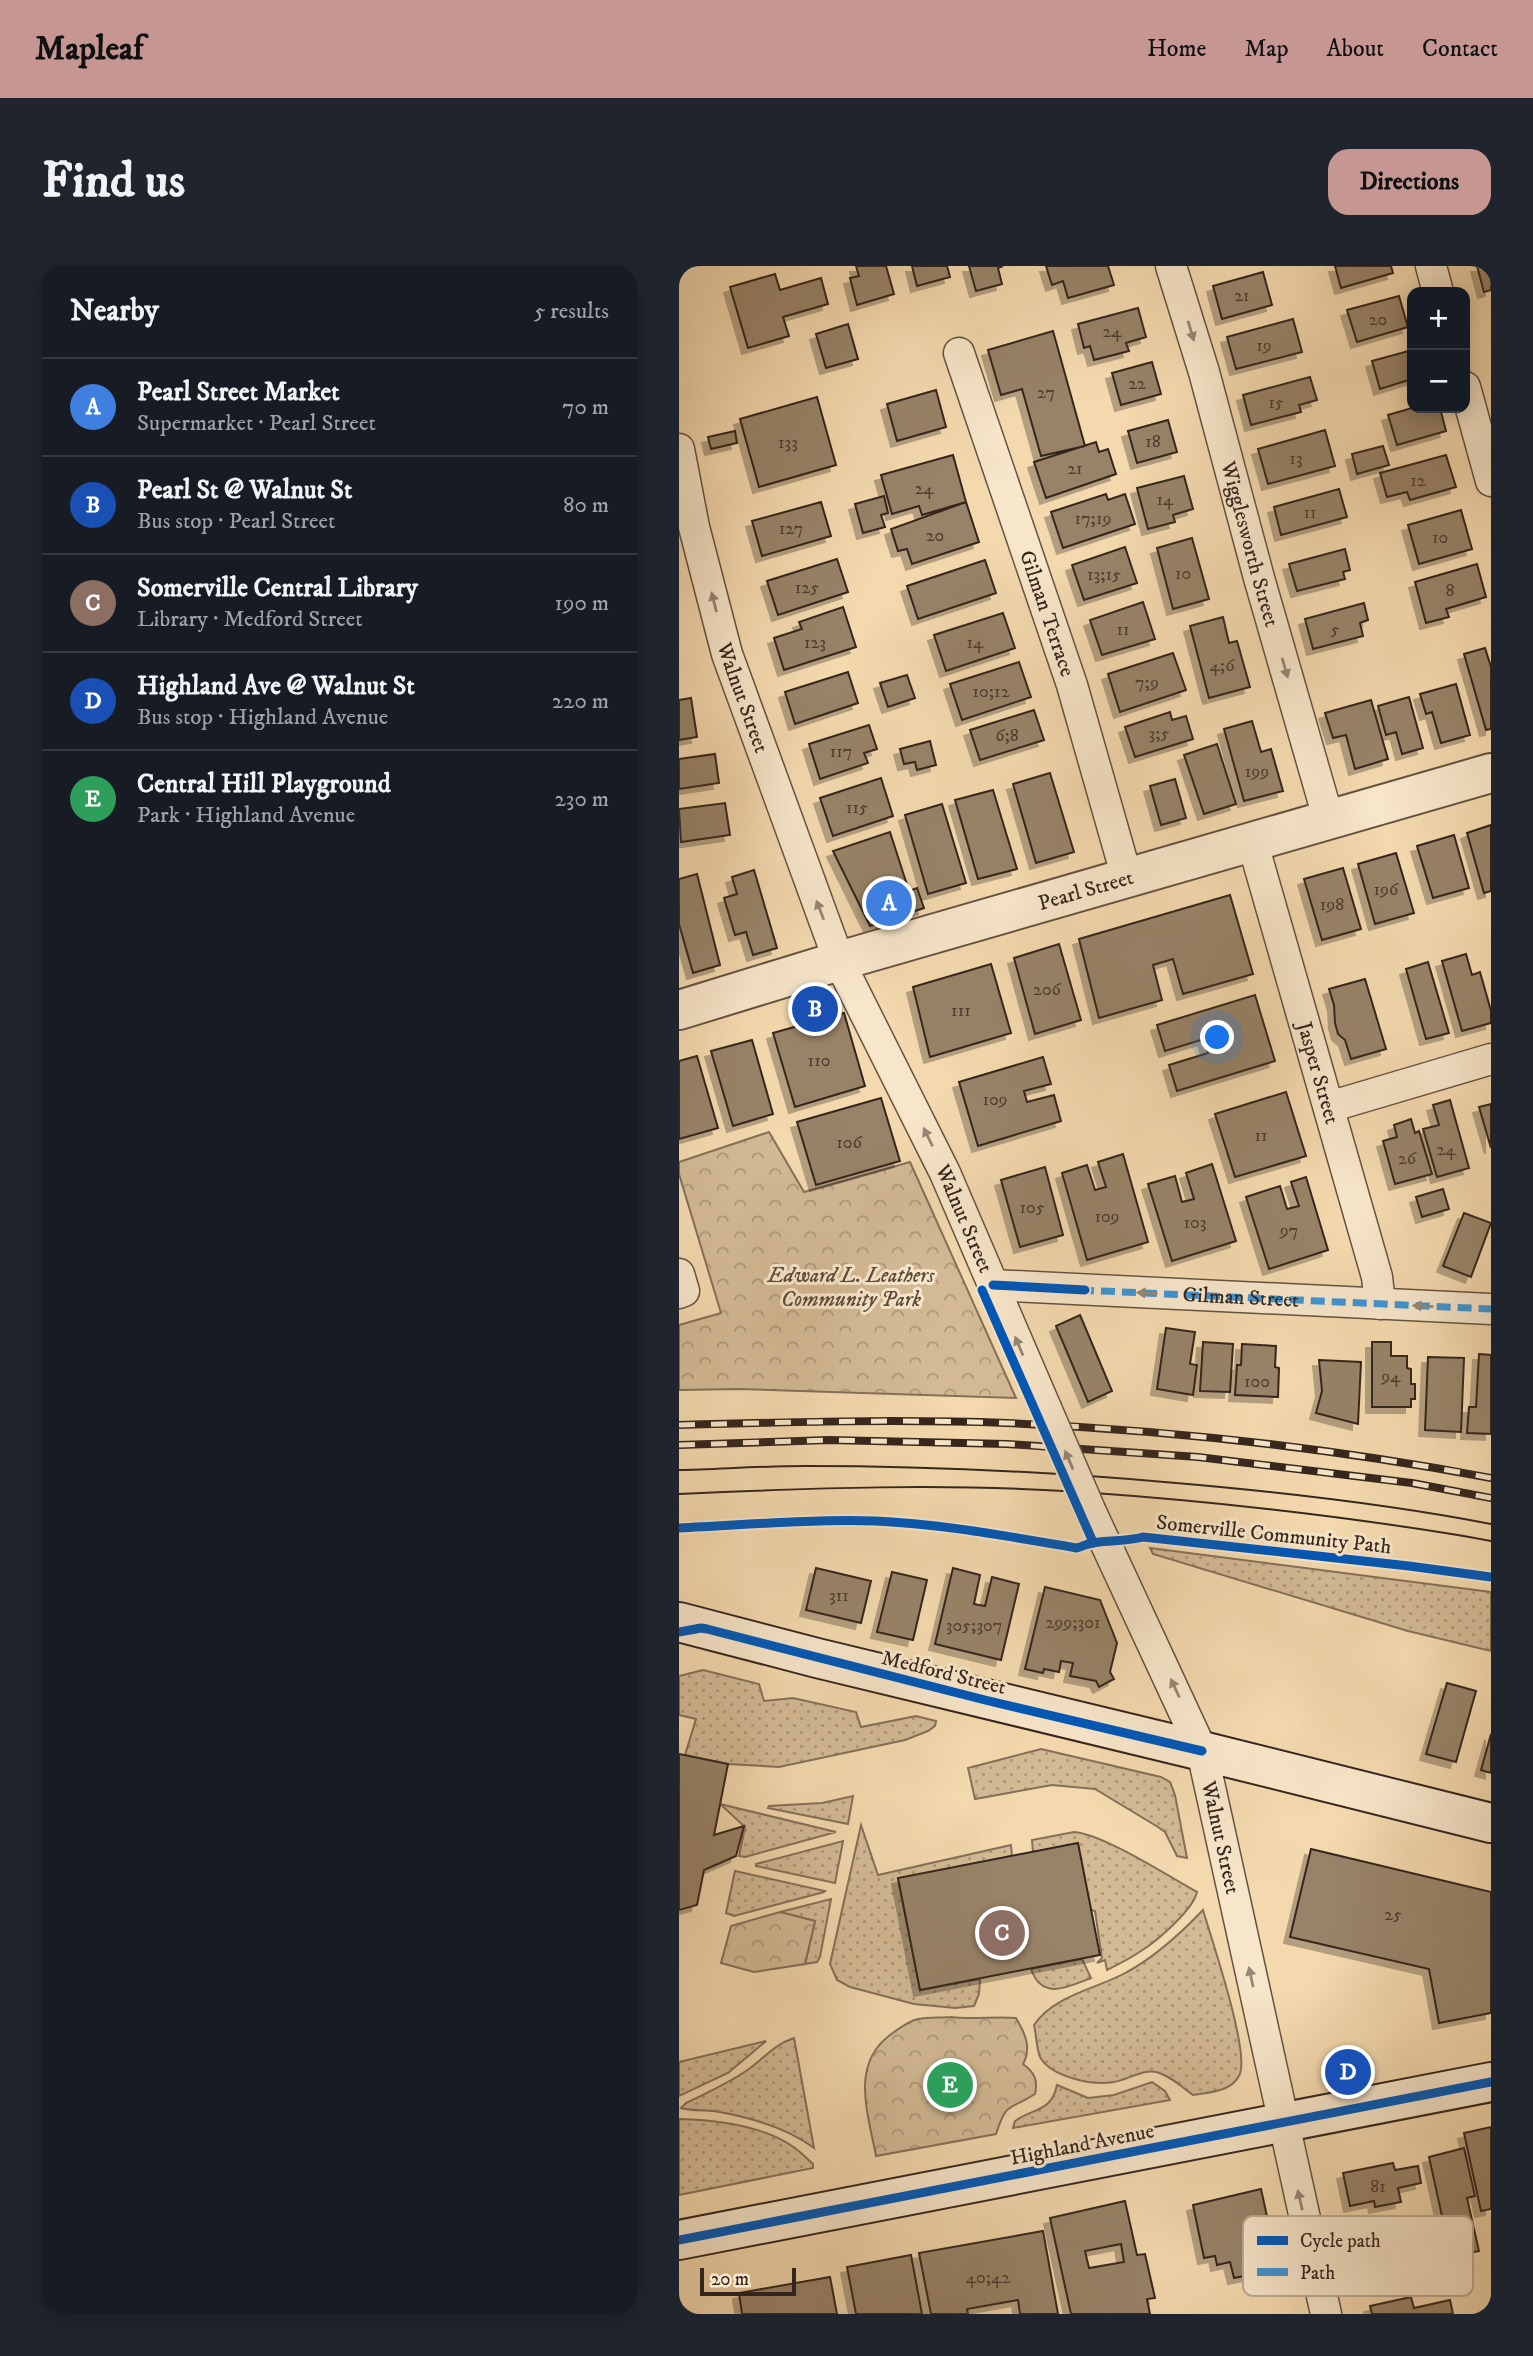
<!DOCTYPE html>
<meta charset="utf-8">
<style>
body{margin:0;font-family:"IM FELL DW Pica",serif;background:#20242c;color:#f1f3f6}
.controls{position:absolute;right:21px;top:21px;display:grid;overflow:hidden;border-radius:14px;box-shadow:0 4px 18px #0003}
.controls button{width:63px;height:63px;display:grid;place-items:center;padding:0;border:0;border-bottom:2px solid #363941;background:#171b24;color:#f1f3f6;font:35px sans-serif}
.scale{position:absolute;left:21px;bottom:18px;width:96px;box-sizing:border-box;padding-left:7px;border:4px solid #34251d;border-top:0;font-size:19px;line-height:24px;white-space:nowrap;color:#34251d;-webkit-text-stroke:5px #f8e6ca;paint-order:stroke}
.you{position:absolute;left:539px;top:772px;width:24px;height:24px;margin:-18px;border:5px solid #fff;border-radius:50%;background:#1a73e8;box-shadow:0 0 0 10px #1a73e833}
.badge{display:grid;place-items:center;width:46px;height:46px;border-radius:50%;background:#c59692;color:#fff;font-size:23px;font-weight:700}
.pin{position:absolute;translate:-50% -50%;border:4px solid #fff;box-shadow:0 2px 7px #0006}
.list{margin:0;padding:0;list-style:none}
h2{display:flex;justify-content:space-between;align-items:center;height:91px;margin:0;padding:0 28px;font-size:30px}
h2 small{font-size:23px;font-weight:400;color:#9ea1a6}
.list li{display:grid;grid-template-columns:46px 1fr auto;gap:21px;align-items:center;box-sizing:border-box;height:98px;padding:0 28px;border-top:2px solid #363941}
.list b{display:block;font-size:26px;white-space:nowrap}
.list p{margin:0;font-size:23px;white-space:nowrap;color:#9ea1a6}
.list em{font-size:23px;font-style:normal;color:#9ea1a6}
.map{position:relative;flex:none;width:812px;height:2048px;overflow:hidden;border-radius:21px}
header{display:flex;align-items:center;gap:42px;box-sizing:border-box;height:98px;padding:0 35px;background:#c59692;color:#111}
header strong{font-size:33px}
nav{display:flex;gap:38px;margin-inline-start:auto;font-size:24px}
.intro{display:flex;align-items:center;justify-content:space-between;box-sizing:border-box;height:168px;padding:0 42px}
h1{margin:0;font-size:49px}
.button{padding:18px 32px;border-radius:21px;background:#c59692;color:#111;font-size:24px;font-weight:700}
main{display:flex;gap:42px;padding:0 42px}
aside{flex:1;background:#171b24;border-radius:21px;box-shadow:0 4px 18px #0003}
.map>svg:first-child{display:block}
.grass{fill:url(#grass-dots);stroke:#847059;stroke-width:2}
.forest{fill:url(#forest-crowns);stroke:#847059;stroke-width:2}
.building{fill:#988368;stroke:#34251d;stroke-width:2;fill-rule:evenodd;filter:url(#shadow)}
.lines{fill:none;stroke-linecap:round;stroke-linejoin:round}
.minor-casing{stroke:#645241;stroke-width:33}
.tertiary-casing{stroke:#645241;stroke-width:42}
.secondary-casing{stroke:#34251d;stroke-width:42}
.minor{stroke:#f8e6ca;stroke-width:30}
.tertiary{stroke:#f8e6ca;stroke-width:38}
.secondary{stroke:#f8e6ca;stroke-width:38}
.tram{stroke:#34251d;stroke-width:2}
.rail-casing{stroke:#34251d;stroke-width:8}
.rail{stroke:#f8e6ca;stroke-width:5;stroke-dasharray:16;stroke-linecap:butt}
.minor-bridge-casing{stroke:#645241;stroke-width:33;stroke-linecap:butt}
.minor-bridge{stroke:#f8e6ca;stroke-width:30}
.quiet{stroke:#3d95d5;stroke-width:7;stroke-dasharray:14 7;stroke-linecap:butt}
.cycleway-casing{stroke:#f8e6ca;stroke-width:13}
.cycleway{stroke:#0057b8;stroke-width:9}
.oneway{fill:#968674}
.labels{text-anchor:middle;stroke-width:6;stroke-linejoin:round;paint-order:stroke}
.number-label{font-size:18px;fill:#4d3c30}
.street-label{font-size:21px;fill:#34251d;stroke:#f8e6ca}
.park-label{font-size:21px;font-style:italic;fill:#5c4a3b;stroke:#f8e6ca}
.key{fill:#f8e6ca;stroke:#bdac96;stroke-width:2}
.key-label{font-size:19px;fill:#34251d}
</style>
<header>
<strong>Mapleaf</strong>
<nav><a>Home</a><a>Map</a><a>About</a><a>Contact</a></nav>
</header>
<div class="intro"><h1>Find us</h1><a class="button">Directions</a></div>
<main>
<aside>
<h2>Nearby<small>5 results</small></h2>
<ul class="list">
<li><span class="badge" style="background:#3f7fe0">A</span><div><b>Pearl Street Market</b><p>Supermarket · Pearl Street</p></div><em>70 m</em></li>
<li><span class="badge" style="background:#1a4fb4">B</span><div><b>Pearl St @ Walnut St</b><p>Bus stop · Pearl Street</p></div><em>80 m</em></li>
<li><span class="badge" style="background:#8d6e63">C</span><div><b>Somerville Central Library</b><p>Library · Medford Street</p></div><em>190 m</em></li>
<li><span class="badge" style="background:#1a4fb4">D</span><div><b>Highland Ave @ Walnut St</b><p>Bus stop · Highland Avenue</p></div><em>220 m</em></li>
<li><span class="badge" style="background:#2e9e5b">E</span><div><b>Central Hill Playground</b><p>Park · Highland Avenue</p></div><em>230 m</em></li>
</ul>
</aside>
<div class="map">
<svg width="812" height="2048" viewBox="0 0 812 2048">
<defs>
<pattern id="grass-dots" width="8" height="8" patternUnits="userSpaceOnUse" patternTransform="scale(1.75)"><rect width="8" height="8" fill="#d3ba95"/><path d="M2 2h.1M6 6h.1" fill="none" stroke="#ac9779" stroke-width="1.8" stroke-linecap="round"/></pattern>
<pattern id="forest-crowns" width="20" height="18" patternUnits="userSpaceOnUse" patternTransform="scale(1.75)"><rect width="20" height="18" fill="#d3ba95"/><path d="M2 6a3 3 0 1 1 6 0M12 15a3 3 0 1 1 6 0" fill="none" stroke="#ac9779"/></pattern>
<filter id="shadow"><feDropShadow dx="-6" dy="6" stdDeviation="0" flood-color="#0004"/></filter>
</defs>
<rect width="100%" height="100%" fill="#f4d9ae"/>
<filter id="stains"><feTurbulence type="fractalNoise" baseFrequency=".00286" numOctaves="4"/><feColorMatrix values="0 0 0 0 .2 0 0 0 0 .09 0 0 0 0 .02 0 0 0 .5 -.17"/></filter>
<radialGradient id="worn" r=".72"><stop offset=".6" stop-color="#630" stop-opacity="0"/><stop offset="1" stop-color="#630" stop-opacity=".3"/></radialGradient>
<path class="grass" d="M471 1282 812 1326V1385L729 1365 474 1288Z
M24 1404 80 1418 85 1435 114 1432 177 1446 182 1461 237 1450 257 1455 256 1460 249 1465 226 1474 100 1501 49 1498 6 1489 17 1453 0 1449V1410Z
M362 1483 482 1511 491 1516 496 1529 508 1592 498 1590 486 1566 479 1561 416 1523 373 1519 296 1533 289 1502Z
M174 1530 169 1558 89 1542 90 1540 143 1537Z
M41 1538 157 1566 66 1591 60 1590 66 1561Z
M182 1559 199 1609 332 1579 333 1590 219 1613 241 1724 301 1713 300 1728 295 1740 276 1742 235 1738 171 1721 158 1714 151 1698Z
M395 1566C424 1568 489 1610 518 1626 514 1644 478 1675 462 1685 452 1692 440 1698 428 1704L426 1694 418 1697 423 1692 416 1645 412 1644 354 1586 353 1574Z
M164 1575 156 1617 77 1600V1598Z
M56 1605 146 1625 145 1626 55 1650 47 1647Z
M152 1633 141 1691 138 1696 126 1698 136 1655 101 1646Z
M524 1644C533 1675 570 1783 561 1808 553 1826 531 1826 514 1829 503 1821 490 1809 477 1806 464 1803 448 1814 435 1816 414 1820 372 1811 361 1791 358 1785 357 1767 355 1759 375 1729 418 1723 448 1706 476 1691 502 1667 524 1644Z
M403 1693 412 1712C389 1721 363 1735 352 1703Z
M115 1772 135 1882C107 1861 70 1851 35 1845 25 1844 13 1845 2 1842L7 1837C28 1827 50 1817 70 1803 85 1792 96 1778 115 1772Z
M87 1775 49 1807 0 1830V1796Z
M473 1816 486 1825 491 1834 334 1862 336 1855C355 1842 373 1845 378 1819L409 1832 435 1829Z
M0 1853C36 1854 82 1859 113 1880 120 1884 127 1892 134 1898V1902L0 1929Z"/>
<path class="forest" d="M90 866 125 926 231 896 337 1132 59 1123 0 1124V1059L42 1047 0 908V896Z
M101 1646 136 1655 126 1698 75 1706 42 1697 52 1660Z
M272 1751C294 1754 315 1750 337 1752 346 1767 353 1782 344 1798 356 1807 359 1814 356 1828 330 1845 328 1834 317 1868L197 1890C189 1847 171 1799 211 1769 219 1763 230 1755 239 1753 250 1751 261 1752 272 1751Z"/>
<path class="building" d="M177 0H207L215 28 178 39 171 12 180 10Z
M233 0H268L271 11 238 20Z
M290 0H324L319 2 323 18 297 25Z
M367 0H429L435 19 389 32 384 15 373 19Z
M656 0H712L714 7 662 22Z
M798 0H812V24L805 26Z
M584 6 593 39 543 53 534 20Z
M96 8 101 24 142 12 149 38 104 51 110 70 69 82 51 21Z
M720 30 729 61 678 76 668 44Z
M459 42 467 71 447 77 450 85 415 94 411 80 405 82 399 58Z
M614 53 623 86 557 103 548 71Z
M169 58 179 93 147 102 137 68Z
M374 65 406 180 362 190 343 123 322 129 309 84Z
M733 84V113L701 123 693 95Z
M473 96 482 128 442 139 433 107Z
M631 111 638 134 620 139 622 146 572 159 564 129Z
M257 124 267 161 218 175 208 138Z
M138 131 157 199 80 221 61 153Z
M733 142H761L767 165 718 179 709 149Z
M489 154 498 186 458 197 449 165Z
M646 164 656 200 589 218 579 183Z
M56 165 58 177 32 183 29 171Z
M417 176 420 186 429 183 437 208 367 232 355 196Z
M704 180 710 199 678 208 673 188Z
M274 189 287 236 243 249 240 240 213 248 202 209Z
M767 189 777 221 731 234 728 226 708 231 701 207Z
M505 210 514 243 494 249 496 256 469 263 458 222Z
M660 223 668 251 602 269 595 241Z
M427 228 429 234 446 228 456 258 384 282 372 246Z
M205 230 209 247 202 249 206 261 184 267 176 238Z
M142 236 152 270 83 290 73 255Z
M287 236 300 276 233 298 228 283 219 285 212 263Z
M782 244 793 283 740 298 729 259Z
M513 272 530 333 494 343 478 282Z
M446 281 458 317 405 334 393 299Z
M666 283 671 304 664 306 666 313 618 325 610 298Z
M158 293 169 326 99 349 88 315Z
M306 294 317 327 239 353 228 320Z
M798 298 807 331 767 343 770 351 747 357 736 316Z
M464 336 476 373 423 389 411 354Z
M685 337 689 354 681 357 684 370 634 383 626 353Z
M164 341 177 381 105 404 95 372 123 363 120 356Z
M324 347 336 382 267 405 255 369Z
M544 351 550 377 558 375 571 421 530 432 511 360Z
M806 382 812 401V463L807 464 785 388Z
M494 387 507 424 441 446 429 408Z
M340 396 352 431 283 454 271 418Z
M169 406 179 437 116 458 106 426Z
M228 409 236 432 209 441 201 417Z
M777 418 791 469 762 477 753 446 747 448 741 428Z
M730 431 744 482 723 488 717 466 707 469 699 440Z
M12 432 18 471 0 474V434Z
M692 434 709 493 676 503 667 469 654 472 646 447Z
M355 444 365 474 301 494 291 464Z
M491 446 493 454 507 450 514 473 456 491 446 461Z
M573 455 582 486 592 483 604 525 565 535 545 463Z
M190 459 198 483 185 487 189 497 141 513 130 478Z
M251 475 257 499 238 504 236 496 225 498 221 483Z
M538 478 557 538 525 548 505 489Z
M36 488 40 517 0 523V493Z
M371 507 395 586 357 597 334 518Z
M202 512 214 550 154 570 141 532Z
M496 513 507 552 482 559 471 520Z
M314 524 338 603 299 613 276 534Z
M46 537 51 569 2 576 0 543Z
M263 538 287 617 249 628 226 549Z
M812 559V625L805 627 788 567Z
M211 566 230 625 238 622 245 642 191 660 154 585Z
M775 569 790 622 754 632 738 580Z
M717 587 735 647 696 658 679 598Z
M664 602 682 663 643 674 625 613Z
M75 604 98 682 74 689 67 666 56 669 45 632 58 628 53 611Z
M18 608 41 699 14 707 0 658V613Z
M551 629 574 708 504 728 494 693 474 699 483 734 420 752 400 673Z
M380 678 402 754 356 768 335 692Z
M787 688 793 709 801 706 812 745V757L783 765 763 695Z
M749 696 770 767 747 773 727 703Z
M312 698 332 767 251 791 234 721Z
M686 713 707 783 672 793 666 774 659 768 656 757 655 739 650 723Z
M576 729 596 795 498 825 490 799 529 787 525 773 486 785 478 759Z
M165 747 186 820 116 841 94 767Z
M73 774 94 848 54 860 32 785Z
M18 790 39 862 0 873V795Z
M364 791 372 818 345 825 348 836 375 829 382 855 299 880 280 816Z
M607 826 627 890 556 911 536 848Z
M202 832 221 895 137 919 118 856Z
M771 834 790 902 758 911 744 863 760 859 754 839Z
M812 838V882L800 841Z
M732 853 736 867 740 865 753 908 716 918 704 875 718 871 715 859Z
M444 888 469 976 408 994 383 907 408 899 416 924 427 921 419 896Z
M533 898 557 975 493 995 469 918 496 910 503 936 515 933 507 907Z
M366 901 384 969 341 981 322 914Z
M627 911 649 984 590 1003 567 931 601 920 608 943 620 940 612 916Z
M764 923 770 943 743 951 737 931Z
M785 947 812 957 792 1011 764 1000Z
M401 1049 433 1125 409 1136 377 1060Z
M487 1062 516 1066 511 1098 518 1099 514 1129 478 1123Z
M524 1076 554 1078 551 1126 521 1125Z
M693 1076H712V1090H728V1102L732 1103V1118H736V1133H732V1141H693Z
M563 1078 597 1080 596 1101 600 1102 599 1131 556 1129 558 1099H562Z
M800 1088 812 1089V1168L788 1167 790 1141H797Z
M749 1091 785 1092 782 1166 746 1164Z
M640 1094 682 1096 679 1158 637 1147 643 1125Z
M137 1302 192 1315 182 1357 127 1344Z
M274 1302 301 1309 295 1338 300 1339 306 1340 313 1311 340 1318 322 1394 256 1378Z
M213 1306 248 1314 234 1374 198 1366Z
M366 1321 421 1334 438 1377 431 1406 435 1413 420 1421 417 1415 391 1410 394 1397 382 1395 380 1406 365 1403 364 1407 346 1403Z
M768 1417 797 1425 777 1496 747 1488Z
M812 1468V1507L802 1504Z
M0 1488 49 1498 35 1569 65 1560 57 1590 25 1604 18 1639 0 1644Z
M399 1577 421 1689 241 1724 219 1612Z
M632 1583 812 1626V1747L760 1757 750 1703 611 1671Z
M812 1861V1943L802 1945 785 1867Z
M785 1882 796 1930 788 1932 800 1985 772 1991 750 1891Z
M714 1897 716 1904 739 1900 742 1917 719 1922 722 1936 696 1941 695 1935 671 1940 664 1907Z
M582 1923 593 1973 584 1975 590 2005 555 2012 551 1996 538 1999 536 1990 525 1992 514 1939Z
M446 1935 458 1989 466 1988 476 2032 468 2033 471 2048H392L371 1952ZM442 1978 445 1996 410 2002 406 1985Z
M364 1965 379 2048H341L339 2034 288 2043 289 2048H252L240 1987Z
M232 1989 243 2048H177L168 2001Z
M151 2011 158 2048H63L60 2027Z
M732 2031 735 2042 771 2034 774 2048H693L691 2040Z"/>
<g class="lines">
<g class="minor-casing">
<g id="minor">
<path id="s1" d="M492 0 525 106 580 312 650 555"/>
<path d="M752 0 759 26"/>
<path id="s2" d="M280 87 393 419 448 612"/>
<path d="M786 121 812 215"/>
<path id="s3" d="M0 183 15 261 48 388 160 695 266 907 367 1142"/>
<path id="s4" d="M574 578 698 1011 701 1038"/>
<path d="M650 841 812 793"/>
<path d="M0 1008 5 1025 0 1027"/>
<path id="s5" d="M314 1019 812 1043"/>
<path id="s6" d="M412 1246 523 1485 647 2048"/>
</g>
</g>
<g class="tertiary-casing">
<g id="tertiary">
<path id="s7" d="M0 744 160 695 812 507"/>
</g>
</g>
<g class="secondary-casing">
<path id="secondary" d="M0 1356 138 1392 523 1485 812 1557
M0 1974 812 1816"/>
</g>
<use href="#minor" class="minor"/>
<use href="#tertiary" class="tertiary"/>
<use href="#secondary" class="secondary"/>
<path class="tram" d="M0 1204C42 1203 85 1200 127 1200 251 1200 374 1206 497 1217 602 1226 708 1238 812 1258
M0 1228C134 1222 268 1217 402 1226 487 1232 571 1240 655 1251 708 1258 760 1265 812 1275"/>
<g class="rail-casing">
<path id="rail" d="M0 1159C109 1156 219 1153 328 1157 490 1164 653 1182 812 1212
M0 1179 150 1174 328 1178 519 1191 733 1217 812 1232"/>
</g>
<use href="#rail" class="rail"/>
<g class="minor-bridge-casing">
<path id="minor-bridge" d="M367 1142 412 1246"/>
</g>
<use href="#minor-bridge" class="minor-bridge"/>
<path class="quiet" d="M401 1024 812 1043"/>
<g class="cycleway-casing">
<path id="cycleway" d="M314 1019 406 1024
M303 1024 414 1276
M0 1262C66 1259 132 1253 197 1255 264 1258 332 1271 398 1282 419 1272 442 1277 464 1271L730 1300 812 1311
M0 1366 22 1362 28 1363 306 1434 523 1485
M0 1974 812 1816"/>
</g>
<use href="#cycleway" class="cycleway"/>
</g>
<defs><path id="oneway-solid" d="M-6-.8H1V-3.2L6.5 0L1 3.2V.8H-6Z" transform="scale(1.75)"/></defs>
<g class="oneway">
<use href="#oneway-solid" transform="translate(512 65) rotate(73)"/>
<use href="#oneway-solid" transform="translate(35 336) rotate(-104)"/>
<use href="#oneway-solid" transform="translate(606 402) rotate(74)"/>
<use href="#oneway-solid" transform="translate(141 644) rotate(-111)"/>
<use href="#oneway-solid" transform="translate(249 871) rotate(-116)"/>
<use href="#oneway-solid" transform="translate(468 1027) rotate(-177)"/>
<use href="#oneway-solid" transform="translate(744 1040) rotate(-177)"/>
<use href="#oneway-solid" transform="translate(340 1080) rotate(-113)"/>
<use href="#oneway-solid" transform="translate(390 1194) rotate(-113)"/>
<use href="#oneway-solid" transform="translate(496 1422) rotate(-115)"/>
<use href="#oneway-solid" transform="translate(572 1711) rotate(-102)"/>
<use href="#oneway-solid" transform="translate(621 1934) rotate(-103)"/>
</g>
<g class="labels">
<g class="number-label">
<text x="563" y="35">21</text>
<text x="699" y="59">20</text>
<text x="433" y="71">24</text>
<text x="585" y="85">19</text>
<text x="458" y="123">22</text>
<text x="367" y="132">27</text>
<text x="597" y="142">15</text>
<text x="474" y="181">18</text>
<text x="109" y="182">133</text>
<text x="617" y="198">13</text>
<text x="396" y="208">21</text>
<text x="739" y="220">12</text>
<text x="245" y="228">24</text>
<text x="486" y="239">14</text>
<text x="631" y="252">11</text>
<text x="414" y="258">17;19</text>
<text x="112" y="268">127</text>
<text x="256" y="275">20</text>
<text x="761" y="277">10</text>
<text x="504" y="313">10</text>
<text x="425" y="314">13;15</text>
<text x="128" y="327">125</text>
<text x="771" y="330">8</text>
<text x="444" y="369">11</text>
<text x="656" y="369">5</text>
<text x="136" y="382">123</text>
<text x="296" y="382">14</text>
<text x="543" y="405">4;6</text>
<text x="468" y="422">7;9</text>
<text x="312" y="431">10;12</text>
<text x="480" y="473">3;5</text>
<text x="328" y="475">6;8</text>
<text x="162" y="491">117</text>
<text x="578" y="511">199</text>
<text x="178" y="547">115</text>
<text x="707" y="629">196</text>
<text x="653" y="644">198</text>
<text x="368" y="729">206</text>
<text x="282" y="750">111</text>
<text x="140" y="800">110</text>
<text x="316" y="839">109</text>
<text x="582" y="875">11</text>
<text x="170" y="882">106</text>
<text x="767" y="889">24</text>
<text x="728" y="898">26</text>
<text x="353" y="947">105</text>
<text x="428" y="956">109</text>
<text x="516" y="962">103</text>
<text x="610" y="970">97</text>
<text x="712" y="1116">94</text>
<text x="578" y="1121">100</text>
<text x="160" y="1335">311</text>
<text x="394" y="1362">299;301</text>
<text x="295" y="1365">305;307</text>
<text x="714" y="1654">25</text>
<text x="699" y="1926">81</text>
<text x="309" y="2017">40;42</text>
</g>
<g class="street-label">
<text dy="7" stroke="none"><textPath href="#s1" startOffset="289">Wigglesworth Street</textPath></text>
<text dy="7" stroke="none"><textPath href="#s2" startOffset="275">Gilman Terrace</textPath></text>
<text dy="7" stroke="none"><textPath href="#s3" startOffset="257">Walnut Street</textPath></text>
<text dy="7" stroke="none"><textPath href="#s7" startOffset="424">Pearl Street</textPath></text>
<text dy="7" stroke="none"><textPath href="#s4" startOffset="238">Jasper Street</textPath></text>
<text dy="7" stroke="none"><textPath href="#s3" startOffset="824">Walnut Street</textPath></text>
<text dy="7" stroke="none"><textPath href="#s5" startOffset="248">Gilman Street</textPath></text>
<text transform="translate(595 1268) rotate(6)" y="7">Somerville Community Path</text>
<text transform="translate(265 1406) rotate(14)" y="7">Medford Street</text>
<text dy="7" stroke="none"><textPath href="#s6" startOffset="352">Walnut Street</textPath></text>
<text transform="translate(403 1878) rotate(-11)" y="7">Highland Avenue</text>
</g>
<g class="park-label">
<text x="172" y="1016">Edward L. Leathers<tspan x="172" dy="24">Community Park</tspan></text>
</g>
</g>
<rect x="564" y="1950" width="230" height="80" rx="10" class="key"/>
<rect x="578" y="1970" width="31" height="9" fill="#0057b8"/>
<rect x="578" y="2002" width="31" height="8" fill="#3d95d5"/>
<g class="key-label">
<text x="621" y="1981">Cycle path</text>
<text x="621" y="2013">Path</text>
</g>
<rect width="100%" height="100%" filter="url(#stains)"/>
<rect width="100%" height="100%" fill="url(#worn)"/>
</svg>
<div class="controls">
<button>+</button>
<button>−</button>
</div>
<div class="scale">20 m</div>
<div class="you"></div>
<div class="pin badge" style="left:210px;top:637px;background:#3f7fe0">A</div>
<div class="pin badge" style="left:136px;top:743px;background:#1a4fb4">B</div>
<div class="pin badge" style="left:323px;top:1667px;background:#8d6e63">C</div>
<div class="pin badge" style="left:669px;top:1806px;background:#1a4fb4">D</div>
<div class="pin badge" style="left:271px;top:1819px;background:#2e9e5b">E</div>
</div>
</main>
